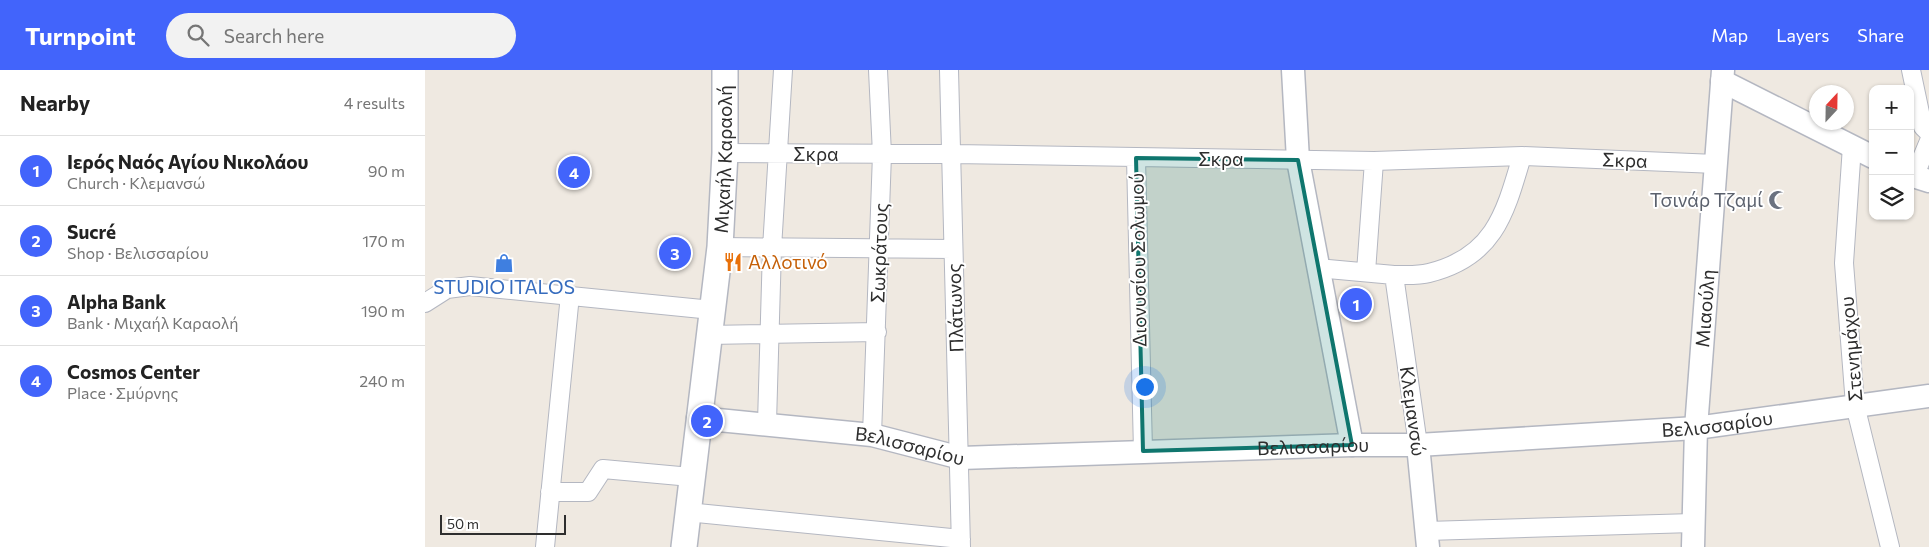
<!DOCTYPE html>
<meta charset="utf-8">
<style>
body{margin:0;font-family:Commissioner,sans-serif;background:#f2f2f2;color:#222}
.controls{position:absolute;right:15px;top:15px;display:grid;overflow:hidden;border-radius:10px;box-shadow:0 1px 4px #0004}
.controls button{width:45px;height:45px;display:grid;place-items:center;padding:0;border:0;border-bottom:1px solid #e0e0e0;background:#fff;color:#222;font:25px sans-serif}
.compass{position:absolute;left:1384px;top:15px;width:45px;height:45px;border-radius:50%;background:#fff;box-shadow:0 1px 4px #0004;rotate:22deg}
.scale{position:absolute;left:15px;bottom:12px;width:126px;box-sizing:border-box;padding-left:5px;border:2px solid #2e2e2e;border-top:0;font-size:14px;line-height:18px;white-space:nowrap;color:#2e2e2e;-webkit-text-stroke:4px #fff;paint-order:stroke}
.you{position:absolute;left:719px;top:316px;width:18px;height:18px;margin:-12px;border:4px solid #fff;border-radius:50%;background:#1a73e8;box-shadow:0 0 0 8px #1a73e833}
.badge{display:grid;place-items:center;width:32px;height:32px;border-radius:50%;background:#4264fb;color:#fff;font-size:16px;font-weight:700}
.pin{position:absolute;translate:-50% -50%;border:2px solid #fff;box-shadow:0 1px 5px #0006}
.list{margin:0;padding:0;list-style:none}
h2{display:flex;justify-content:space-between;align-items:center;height:65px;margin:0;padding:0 20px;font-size:21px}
h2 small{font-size:16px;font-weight:400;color:#767676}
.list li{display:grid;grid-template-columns:32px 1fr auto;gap:15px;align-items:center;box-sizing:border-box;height:70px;padding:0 20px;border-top:1px solid #e0e0e0}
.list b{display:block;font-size:19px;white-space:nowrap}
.list p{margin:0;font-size:16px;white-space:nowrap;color:#767676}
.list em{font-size:16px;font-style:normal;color:#767676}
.icon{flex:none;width:28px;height:28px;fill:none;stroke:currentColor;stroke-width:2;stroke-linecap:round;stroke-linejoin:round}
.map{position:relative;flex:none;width:1504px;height:477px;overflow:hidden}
header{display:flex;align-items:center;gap:30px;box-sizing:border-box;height:70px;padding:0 25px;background:#4264fb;color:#fff}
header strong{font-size:24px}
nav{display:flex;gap:28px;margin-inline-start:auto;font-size:18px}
.search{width:350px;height:45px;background:#f2f2f2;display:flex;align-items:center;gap:12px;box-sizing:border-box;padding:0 18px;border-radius:28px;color:#767676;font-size:19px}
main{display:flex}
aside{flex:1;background:#fff}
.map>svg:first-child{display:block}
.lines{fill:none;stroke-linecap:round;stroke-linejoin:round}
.minor-casing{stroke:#b4b7c1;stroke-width:20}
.tertiary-casing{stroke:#b4b7c1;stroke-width:25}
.secondary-casing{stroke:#b4b7c1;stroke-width:28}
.minor{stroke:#fff;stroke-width:18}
.tertiary{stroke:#fff;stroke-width:22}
.secondary{stroke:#fff;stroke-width:25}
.marked{fill:#0f766e;fill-opacity:0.2;stroke:#0f766e;stroke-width:4;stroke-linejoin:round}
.labels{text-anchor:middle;stroke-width:4;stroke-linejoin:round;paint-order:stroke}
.street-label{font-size:19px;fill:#2e2e2e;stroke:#fff}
.worship-label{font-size:19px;fill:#5b616d;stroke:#fff;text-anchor:end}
.food-label{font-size:19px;fill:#c56008;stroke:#fff;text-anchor:start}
.shop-label{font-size:19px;fill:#366cbe;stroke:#fff}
</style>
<header>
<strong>Turnpoint</strong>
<div class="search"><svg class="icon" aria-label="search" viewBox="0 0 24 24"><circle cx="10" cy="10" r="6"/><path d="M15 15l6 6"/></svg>Search here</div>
<nav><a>Map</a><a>Layers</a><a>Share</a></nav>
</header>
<main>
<aside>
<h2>Nearby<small>4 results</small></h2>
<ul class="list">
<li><span class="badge">1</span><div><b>Ιερός Ναός Αγίου Νικολάου</b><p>Church · Κλεμανσώ</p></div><em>90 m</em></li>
<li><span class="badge">2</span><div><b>Sucré</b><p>Shop · Βελισσαρίου</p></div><em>170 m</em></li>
<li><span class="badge">3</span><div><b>Alpha Bank</b><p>Bank · Μιχαήλ Καραολή</p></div><em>190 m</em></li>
<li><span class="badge">4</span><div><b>Cosmos Center</b><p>Place · Σμύρνης</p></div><em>240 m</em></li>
</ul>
</aside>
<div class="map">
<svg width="1504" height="477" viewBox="0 0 1504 477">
<rect width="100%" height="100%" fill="#efe9e1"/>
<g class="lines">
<g class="minor-casing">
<path id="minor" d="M524 0 536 477
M1486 0 1498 57 1504 63
M1427 76 1419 193 1430 335 1465 477
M300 83 528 84 949 91 1097 86 1291 94
M711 88 718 381
M1489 107 1504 71
M295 177 528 179
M892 198 969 205 993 375
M941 202 949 91
M969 205C980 205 993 206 1004 203 1069 187 1080 144 1097 86
M0 233 22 219 45 216 287 240
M283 265 452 262
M342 353 347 178 358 0
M447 365 457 84 453 0
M125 422H163L178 399 266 407
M262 442 536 469
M1002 461 1268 453
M120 477 145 225"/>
</g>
<g class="tertiary-casing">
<g id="tertiary">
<path d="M868 0 873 90 927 375"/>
<path d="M1297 11 1448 87"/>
<path d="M1485 105 1504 111"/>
<path id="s1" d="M273 348 447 365 536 388 927 375H993L1271 358 1504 326"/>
<path d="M993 375 1003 477"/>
<path id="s2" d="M1268 477 1271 358 1298 0"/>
</g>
</g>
<g class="secondary-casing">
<g id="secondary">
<path id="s3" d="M259 477 295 177 300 83V0"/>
</g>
</g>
<use href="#minor" class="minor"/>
<use href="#tertiary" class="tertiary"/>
<use href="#secondary" class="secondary"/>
</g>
<path class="marked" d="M711 88 873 90 927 375 718 381Z"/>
<defs>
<g id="mosque-bare" transform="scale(1.5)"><path d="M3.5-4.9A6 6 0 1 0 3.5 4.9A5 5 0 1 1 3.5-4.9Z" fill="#6b7280" stroke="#fff" stroke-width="2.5" paint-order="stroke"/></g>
<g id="restaurant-bare" transform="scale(1.5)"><path d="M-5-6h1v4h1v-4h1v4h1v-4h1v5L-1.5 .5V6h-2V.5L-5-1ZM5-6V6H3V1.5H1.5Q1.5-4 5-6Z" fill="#e8710a" stroke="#fff" stroke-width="2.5" paint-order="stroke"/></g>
<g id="shop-bare" transform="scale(1.5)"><path d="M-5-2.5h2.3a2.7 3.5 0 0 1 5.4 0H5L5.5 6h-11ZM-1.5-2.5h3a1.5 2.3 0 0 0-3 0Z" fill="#3f7fe0" stroke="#fff" stroke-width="2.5" paint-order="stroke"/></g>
</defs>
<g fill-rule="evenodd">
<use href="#mosque-bare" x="1353" y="130"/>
<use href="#restaurant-bare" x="308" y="192"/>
<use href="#shop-bare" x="79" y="193"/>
</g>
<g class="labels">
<g class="street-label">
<text x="391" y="91">Σκρα</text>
<text x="796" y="96">Σκρα</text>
<text dy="7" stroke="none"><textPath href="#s3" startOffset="390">Μιχαήλ Καραολή</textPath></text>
<text transform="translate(1200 90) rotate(2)" y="7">Σκρα</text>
<text transform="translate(454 183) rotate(-88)" y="7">Σωκράτους</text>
<text transform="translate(713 190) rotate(-91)" y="7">Διονυσίου Σολωμού</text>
<text transform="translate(530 238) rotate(-92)" y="7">Πλάτωνος</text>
<text dy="7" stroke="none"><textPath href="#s2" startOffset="239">Μιαούλη</textPath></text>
<text transform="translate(1426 279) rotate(-95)" y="7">Στενημάχου</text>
<text transform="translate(988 341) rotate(82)" y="7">Κλεμανσώ</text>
<text dy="7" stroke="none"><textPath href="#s1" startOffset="1024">Βελισσαρίου</textPath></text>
<text dy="7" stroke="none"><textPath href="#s1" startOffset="214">Βελισσαρίου</textPath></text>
<text dy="7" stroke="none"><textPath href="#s1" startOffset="619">Βελισσαρίου</textPath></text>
</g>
<g class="worship-label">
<text x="1338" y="137">Τσινάρ Τζαμί</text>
</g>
<g class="food-label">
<text x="323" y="199">Αλλοτινό</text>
</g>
<g class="shop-label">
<text x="79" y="224">STUDIO ITALOS</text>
</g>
</g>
</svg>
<div class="controls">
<button>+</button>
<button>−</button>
<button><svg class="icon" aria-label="layers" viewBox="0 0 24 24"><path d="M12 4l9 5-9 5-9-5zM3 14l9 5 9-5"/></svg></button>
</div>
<svg class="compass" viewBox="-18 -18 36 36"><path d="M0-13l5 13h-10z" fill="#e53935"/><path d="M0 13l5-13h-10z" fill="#767676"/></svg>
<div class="scale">50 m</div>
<div class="you"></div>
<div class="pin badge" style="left:931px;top:234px">1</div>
<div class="pin badge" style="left:282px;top:351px">2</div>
<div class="pin badge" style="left:250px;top:183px">3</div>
<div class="pin badge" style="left:149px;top:102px">4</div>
</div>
</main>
